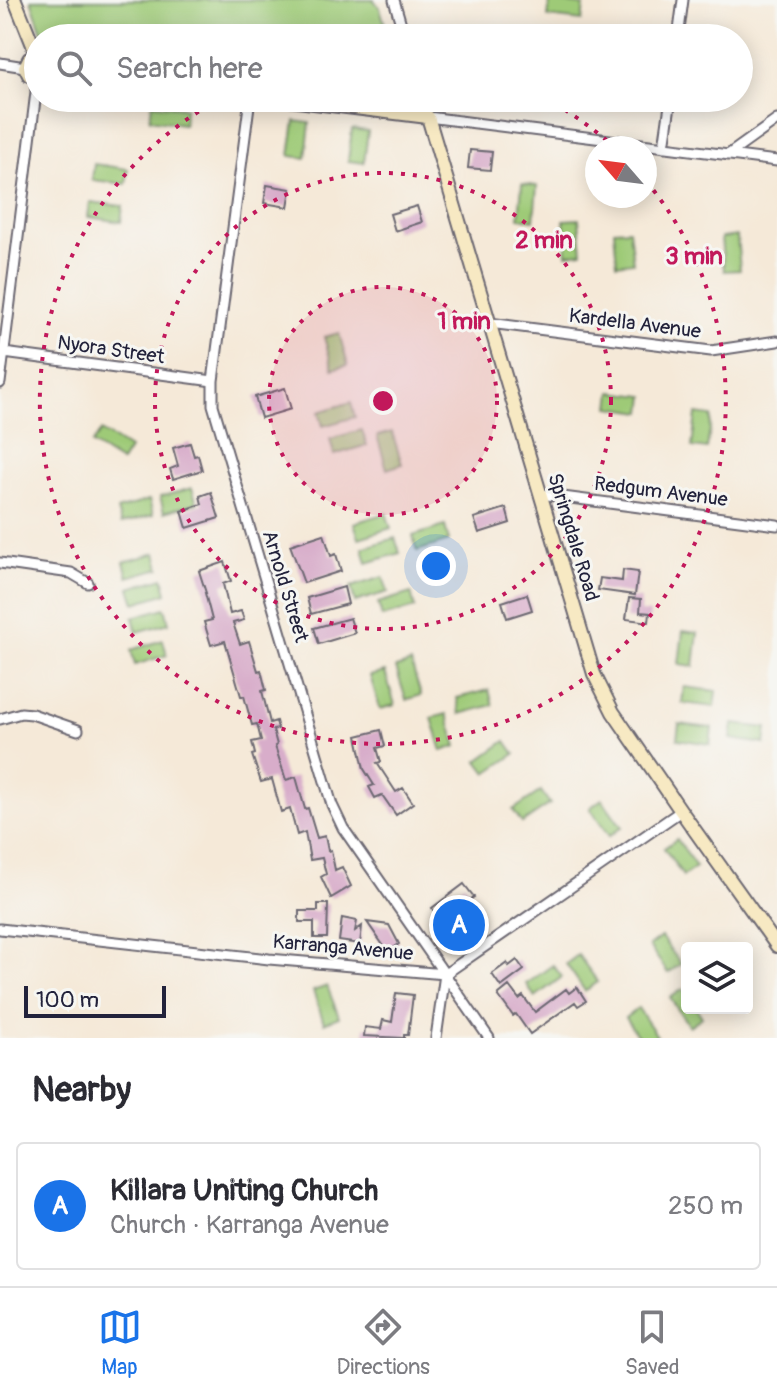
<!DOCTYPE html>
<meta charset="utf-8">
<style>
body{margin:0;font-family:Pangolin,sans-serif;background:#f2f2f3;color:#2b2b33}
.controls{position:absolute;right:24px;bottom:24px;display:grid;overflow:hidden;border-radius:8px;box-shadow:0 4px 20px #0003}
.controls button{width:72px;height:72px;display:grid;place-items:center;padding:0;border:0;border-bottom:2px solid #e1e1e2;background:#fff;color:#2b2b33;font:40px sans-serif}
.compass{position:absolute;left:585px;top:136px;width:72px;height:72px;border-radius:50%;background:#fff;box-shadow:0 4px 20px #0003;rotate:298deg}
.scale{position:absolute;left:24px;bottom:20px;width:142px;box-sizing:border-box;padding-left:8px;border:4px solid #22223b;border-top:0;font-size:22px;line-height:28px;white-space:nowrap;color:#22223b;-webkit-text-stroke:6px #f6f6f2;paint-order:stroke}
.you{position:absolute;left:436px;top:566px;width:28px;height:28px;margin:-20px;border:6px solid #fff;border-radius:50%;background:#1a73e8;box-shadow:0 0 0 12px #1a73e833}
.badge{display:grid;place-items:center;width:52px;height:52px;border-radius:50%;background:#1a73e8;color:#fff;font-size:26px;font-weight:700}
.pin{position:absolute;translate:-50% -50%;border:4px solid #fff;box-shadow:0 2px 8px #0006}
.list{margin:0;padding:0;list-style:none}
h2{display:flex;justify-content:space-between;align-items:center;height:104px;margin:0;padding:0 32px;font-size:34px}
h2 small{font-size:26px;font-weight:400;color:#7c7c81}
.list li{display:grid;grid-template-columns:52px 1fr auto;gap:24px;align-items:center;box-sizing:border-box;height:128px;margin:0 16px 16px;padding:0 16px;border:2px solid #e1e1e2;border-radius:8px}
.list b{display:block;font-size:30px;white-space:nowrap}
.list p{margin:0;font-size:26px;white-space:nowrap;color:#7c7c81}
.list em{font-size:26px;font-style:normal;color:#7c7c81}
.icon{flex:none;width:44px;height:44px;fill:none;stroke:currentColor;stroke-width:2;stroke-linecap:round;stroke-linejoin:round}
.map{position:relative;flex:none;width:777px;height:1038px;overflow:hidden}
.search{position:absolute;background:#fff;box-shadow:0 4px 20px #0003;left:24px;right:24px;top:24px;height:88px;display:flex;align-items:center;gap:20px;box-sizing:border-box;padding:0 28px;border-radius:44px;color:#7c7c81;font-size:30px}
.sheet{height:248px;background:#fff}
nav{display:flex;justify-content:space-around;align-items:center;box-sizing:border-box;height:112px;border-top:2px solid #e1e1e2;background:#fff;font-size:22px;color:#7c7c81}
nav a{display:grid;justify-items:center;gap:4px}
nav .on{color:#1a73e8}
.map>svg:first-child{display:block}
.green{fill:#9eca77;stroke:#607659;stroke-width:2}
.building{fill:#d8adca}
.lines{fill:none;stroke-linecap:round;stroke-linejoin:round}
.minor-casing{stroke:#6c6872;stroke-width:13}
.secondary-casing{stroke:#6c6872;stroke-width:16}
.minor{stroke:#fff;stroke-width:9}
.secondary{stroke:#f7e9c3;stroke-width:12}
.ring{fill:none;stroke:#c2185b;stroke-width:4;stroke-dasharray:4 8}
.labels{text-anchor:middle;stroke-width:6;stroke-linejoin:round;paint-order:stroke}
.street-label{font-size:20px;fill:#22223b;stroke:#f6f6f2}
.centre{fill:#c2185b;stroke:#f6f6f2;stroke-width:4}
.ring-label{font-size:24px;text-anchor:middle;font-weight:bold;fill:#c2185b;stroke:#f6f6f2;stroke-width:6;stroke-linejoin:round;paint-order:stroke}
</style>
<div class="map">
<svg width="777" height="1038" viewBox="0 0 777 1038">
<rect width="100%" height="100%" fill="#f6f6f2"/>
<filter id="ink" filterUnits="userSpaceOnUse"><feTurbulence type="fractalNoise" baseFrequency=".0125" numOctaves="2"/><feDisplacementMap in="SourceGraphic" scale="16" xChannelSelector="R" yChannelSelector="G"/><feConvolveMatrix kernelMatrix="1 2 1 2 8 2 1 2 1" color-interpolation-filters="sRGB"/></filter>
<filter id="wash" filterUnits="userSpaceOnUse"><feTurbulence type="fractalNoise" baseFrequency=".006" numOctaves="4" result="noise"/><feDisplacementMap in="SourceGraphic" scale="32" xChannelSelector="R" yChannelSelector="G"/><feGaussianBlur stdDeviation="1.8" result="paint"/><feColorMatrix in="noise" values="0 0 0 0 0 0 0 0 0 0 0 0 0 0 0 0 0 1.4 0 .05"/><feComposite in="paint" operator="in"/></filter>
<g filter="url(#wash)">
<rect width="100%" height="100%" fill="#f5e9d8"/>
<path class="green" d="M31 0H374L380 8 389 38H44Z
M550 1 584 6 582 21 548 17Z
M152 104 185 108 184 124 150 119Z
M295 121 310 123 306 158 290 156Z
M352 129 368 131 364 163 348 161Z
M94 164 128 169 126 184 92 180Z
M522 184 537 186 534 220 519 218Z
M90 202 123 206 121 222 88 217Z
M579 219 582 252 567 254 564 220Z
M629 229 633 262 617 264 614 230Z
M737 236 740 270 724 271 721 238Z
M339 333 348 365 333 369 324 337Z
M612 392 645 396 643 412 610 407Z
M351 402 355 417 323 426 319 412Z
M696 414 712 416 707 449 692 447Z
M362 430 367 445 334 455 330 439Z
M101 431 129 449 121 462 92 444Z
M392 432 402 464 387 469 377 436Z
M192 488 197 503 164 512 160 497Z
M149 500 153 515 121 524 117 510Z
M386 513 391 528 359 538 354 523Z
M445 526 449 541 417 551 413 536Z
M395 538 400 553 367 563 363 548Z
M156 553 160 568 128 577 124 562Z
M383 577 388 592 355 602 351 587Z
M163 578 167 593 135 603 130 588Z
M411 593 415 608 382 617 378 603Z
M165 608 169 623 137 632 133 617Z
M683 631 698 633 694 666 679 664Z
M163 640 167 655 135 665 131 650Z
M411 663 421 695 406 700 396 668Z
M385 672 395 705 380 709 370 676Z
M684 687 717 691 715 707 682 703Z
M489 690 493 705 460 714 457 698Z
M447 714 457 746 442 751 432 718Z
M679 724 712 728 710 744 677 739Z
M733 724 767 728 765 744 731 739Z
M506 741 515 754 487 773 478 761Z
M541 791 550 804 522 823 513 810Z
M602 799 622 827 609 836 590 808Z
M677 839 696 867 683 876 664 848Z
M661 937 681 964 668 973 649 946Z
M578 955 598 982 585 991 566 964Z
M553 965 562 977 535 997 526 984Z
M327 986 339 1017 324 1023 313 991Z
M683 989 687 995V1008H696L702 1017 689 1026 670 998Z
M638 1008 657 1036 654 1038H639L625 1018Z"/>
<g id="blocks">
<path class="building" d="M470 150 492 152 490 170 468 168Z
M267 185 291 189 288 207 264 203Z
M417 206 422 222 395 231 390 214Z
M285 388 291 409 261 418 255 397Z
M190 443 194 456 198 455 202 470 173 479 170 469 178 466 173 448Z
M211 492 219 518 187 528 182 511 202 504 200 496Z
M506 508 510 523 479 533 474 518Z
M324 534 331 556 336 554 341 571 304 583 290 545Z
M225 562 231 581 223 584 230 614 241 611 244 620 233 623 240 644 249 641 258 671 261 670 266 690 262 691 270 723 276 721 278 729 273 730 277 745 275 746 286 780 296 777 305 809 308 808 317 838 325 836 328 851 331 850 335 870 342 867 351 886 331 898 321 877 326 874 322 858 310 860 305 832 297 835 290 809 281 812 272 779 261 782 252 755 255 754 252 742 261 740 257 724 252 725 244 696H241L225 641 211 645 204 622 212 620 205 593H206L199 571Z
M623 570 638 572 635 595 598 590 600 578 622 581Z
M344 587 348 604 311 614 307 598Z
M527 594 532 610 507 618 502 602Z
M629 598 641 599 640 612 650 613 649 622 626 619Z
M350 618 355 633 319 644 314 628Z
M381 730 385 746 377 748 381 762 377 763 396 792 403 788 413 803 396 815 382 795 375 798 369 787 374 785 364 769 357 736Z
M464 884 474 897 462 905 478 927 455 943 432 908Z
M318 904H328L327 938H314V922H299V911H318Z
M342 918 357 921 355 931 362 926 360 944 339 941Z
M367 922 389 925 399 944 388 952Z
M517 960 524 970 501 987 492 974 507 963 509 966Z
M509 986 519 999 523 996 535 1012 566 989 569 993 577 987 586 1001 578 1006 575 1002 530 1034 516 1014 513 1016 498 995Z
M396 993 413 995 408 1035H404V1038L364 1036 365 1027 381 1029 383 1020 392 1022Z"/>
</g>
</g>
<g filter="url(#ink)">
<use href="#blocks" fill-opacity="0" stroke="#6c6872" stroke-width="2"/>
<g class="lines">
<g class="minor-casing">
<path id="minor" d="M394 0 405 38
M678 38 683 0
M0 63 25 67
M250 98 213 381V405L332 805 343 828 489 1038
M422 98 428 117 777 161
M664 147 671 98
M728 155 777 120
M489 323 711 351 777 341
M4 353 213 381
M0 383 36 92 35 77
M540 494 777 525
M0 563 71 573 88 583
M0 719 21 713 32 714 78 730
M0 929 269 959 445 974 681 811
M436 1038 445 974"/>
</g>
<g class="secondary-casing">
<path id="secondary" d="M15 0 33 45 35 58
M38 59H29L25 67 29 75 38 76
M273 98 428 117 594 674 613 712 681 811 777 946"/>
</g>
<use href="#minor" class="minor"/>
<use href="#secondary" class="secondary"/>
</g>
</g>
<circle cx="383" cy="401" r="114" fill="#c2185b" fill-opacity=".12"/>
<g class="ring">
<circle cx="383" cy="401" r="114"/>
<circle cx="383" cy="401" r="228"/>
<path d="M544 98A343 343 0 0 1 613 146M646 181A343 343 0 1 1 222 98"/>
</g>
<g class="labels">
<g class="street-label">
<text transform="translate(635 323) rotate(7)" y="7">Kardella Avenue</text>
<text transform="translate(111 349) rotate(8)" y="7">Nyora Street</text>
<text transform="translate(661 491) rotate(7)" y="7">Redgum Avenue</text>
<text transform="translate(574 537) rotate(73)" y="7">Springdale Road</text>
<text transform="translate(286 586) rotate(73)" y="7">Arnold Street</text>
<text transform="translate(343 947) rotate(5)" y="7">Karranga Avenue</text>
</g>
</g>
<circle cx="383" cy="401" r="12" class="centre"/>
<g class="ring-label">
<text x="544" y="248">2 min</text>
<text x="694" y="264">3 min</text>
<text x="464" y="329">1 min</text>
</g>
</svg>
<div class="controls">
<button><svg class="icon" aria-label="layers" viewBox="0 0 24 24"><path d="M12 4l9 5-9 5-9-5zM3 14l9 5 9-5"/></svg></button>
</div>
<svg class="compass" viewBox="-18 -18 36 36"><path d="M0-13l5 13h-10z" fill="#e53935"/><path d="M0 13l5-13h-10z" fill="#7c7c81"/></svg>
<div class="scale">100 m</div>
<div class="you"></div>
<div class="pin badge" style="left:459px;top:925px">A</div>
<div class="search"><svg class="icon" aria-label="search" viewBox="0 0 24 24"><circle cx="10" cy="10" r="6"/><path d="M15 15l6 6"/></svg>Search here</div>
</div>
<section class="sheet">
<h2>Nearby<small></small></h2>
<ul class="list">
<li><span class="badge">A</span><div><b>Killara Uniting Church</b><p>Church · Karranga Avenue</p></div><em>250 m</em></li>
</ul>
</section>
<nav>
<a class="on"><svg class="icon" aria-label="map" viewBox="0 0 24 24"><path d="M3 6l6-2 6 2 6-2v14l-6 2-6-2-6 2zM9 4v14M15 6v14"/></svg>Map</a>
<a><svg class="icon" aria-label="directions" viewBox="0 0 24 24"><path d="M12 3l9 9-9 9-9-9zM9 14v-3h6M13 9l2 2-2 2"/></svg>Directions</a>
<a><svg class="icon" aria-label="saved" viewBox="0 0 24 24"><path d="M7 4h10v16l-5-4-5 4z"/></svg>Saved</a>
</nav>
